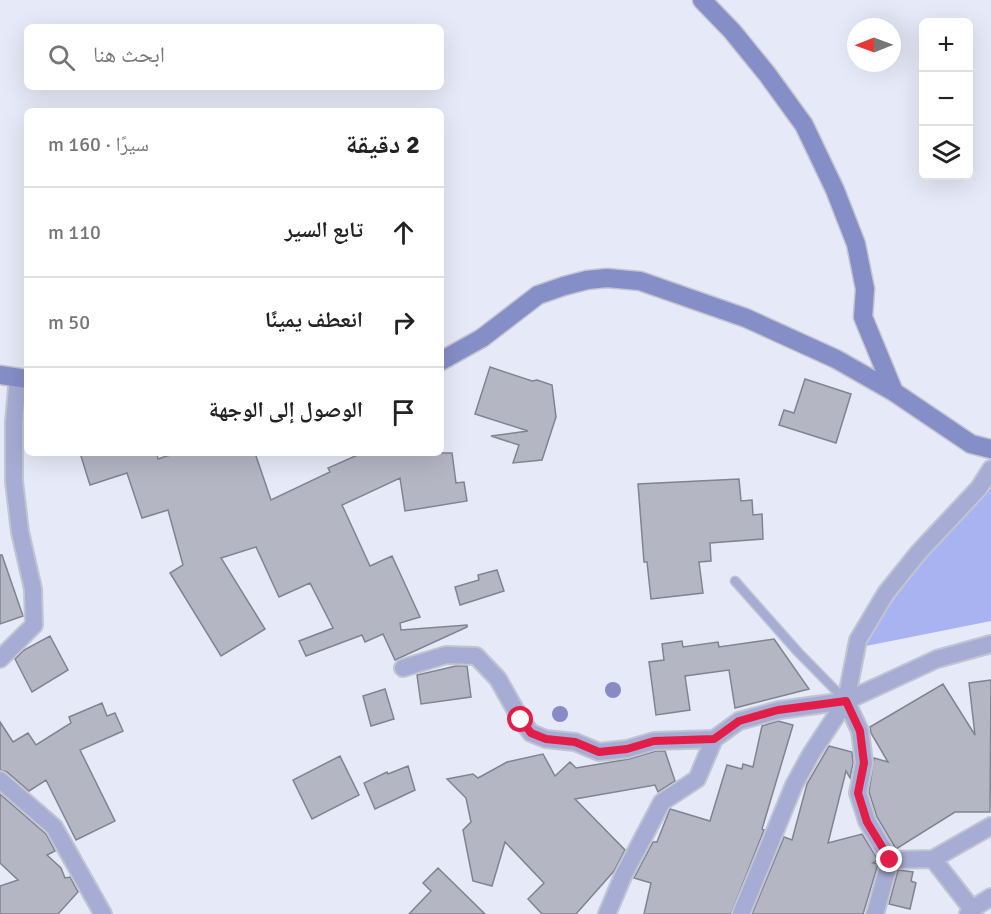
<!DOCTYPE html>
<html lang="ar">
<meta charset="utf-8">
<style>
body{margin:0;font-family:Signika,"Noto Naskh Arabic",sans-serif;background:#f2f2f2;color:#222;direction:rtl}
.controls{position:absolute;right:18px;top:18px;display:grid;overflow:hidden;border-radius:9px;box-shadow:0 6px 24px #0002}
.controls button{width:54px;height:54px;display:grid;place-items:center;padding:0;border:0;border-bottom:2px solid #e0e0e0;background:#fff;color:#222;font:30px sans-serif}
.compass{position:absolute;left:847px;top:18px;width:54px;height:54px;border-radius:50%;background:#fff;box-shadow:0 6px 24px #0002;rotate:269deg}
.stop{position:absolute;width:18px;height:18px;margin:-14px;border:4px solid #e11d48;border-radius:50%;background:#fff}
.stop.end{background:#e11d48;border-color:#fff;box-shadow:0 2px 6px #0008}
.list{margin:0;padding:0;list-style:none}
h2{display:flex;justify-content:space-between;align-items:center;height:78px;margin:0;padding:0 24px;font-size:26px}
h2 small{font-size:20px;font-weight:400;color:#767676}
.list li{display:grid;grid-template-columns:39px 1fr auto;gap:18px;align-items:center;box-sizing:border-box;height:90px;padding:0 24px;border-top:2px solid #e0e0e0}
.list b{display:block;font-size:22px;white-space:nowrap}
.list em{font-size:20px;font-style:normal;color:#767676}
.icon{flex:none;width:33px;height:33px;fill:none;stroke:currentColor;stroke-width:2;stroke-linecap:round;stroke-linejoin:round}
.map{position:relative;flex:none;width:991px;height:914px;overflow:hidden;direction:ltr}
.search{position:absolute;background:#fff;box-shadow:0 6px 24px #0002;left:24px;top:24px;width:420px;height:66px;display:flex;align-items:center;gap:15px;box-sizing:border-box;padding:0 21px;border-radius:9px;color:#767676;font-size:22px}
.panel{position:absolute;background:#fff;box-shadow:0 6px 24px #0002;left:24px;top:108px;width:420px;height:348px;border-radius:9px;direction:rtl}
.map>svg:first-child{display:block}
.green{fill:#aab3f2}
.building{fill:#b4b6c4;stroke:#808390;stroke-width:1.5}
.lines{fill:none;stroke-linecap:round;stroke-linejoin:round}
.lane-casing{stroke:#c2c5d1;stroke-width:11}
.street-casing{stroke:#c2c5d1;stroke-width:20}
.secondary-casing{stroke:#c2c5d1;stroke-width:21}
.lane{stroke:#a6acd3;stroke-width:8}
.street{stroke:#a6acd3;stroke-width:16}
.secondary{stroke:#858ec6;stroke-width:18}
.tree{fill:#8889c5}
.route{stroke:#e11d48;stroke-width:8}
</style>
<div class="map">
<svg width="991" height="914" viewBox="0 0 991 914">
<rect width="100%" height="100%" fill="#e6e9f7"/>
<path class="green" d="M991 484V621L861 647 919 563Z"/>
<path class="building" d="M490 367 532 381 537 380 552 385 556 417 542 460 513 463 519 445 491 436 528 431 475 414Z
M805 379 851 394 836 443 779 425 784 410 794 413Z
M80 453H157L158 459 176 453H255L271 500 330 472 328 468 362 453H452L456 483 464 482 467 501 405 511 400 478 342 505 370 566 392 556 420 617 400 623 401 630 467 625V627L395 660 383 634 365 642 362 635 306 656 299 641 333 628 310 583 279 597 256 547 221 558 265 629 221 656 170 573 183 565 168 510 142 518 127 473 90 485Z
M739 479 741 501 752 500 753 515 762 514 763 539 710 543 711 561 699 562 703 593 651 599 647 562H644L638 484Z
M0 555H2L23 616 0 624Z
M497 570 504 591 460 605 455 587 479 580 478 575Z
M50 636 68 670 32 692 15 659 24 650Z
M774 639 809 689 735 708 729 670 685 676 690 710 656 715 649 662 664 660 662 644 682 641 683 647 718 642 719 647Z
M456 666H467L471 697 421 704 417 675Z
M991 680 990 812H955L896 849 877 817 869 792 874 758 888 762 871 733 870 727 943 684 975 735 969 683Z
M385 689 394 719 371 726 363 696Z
M102 703 107 716 115 713 123 731 80 750 115 821 76 840 46 780 29 791 7 772 0 770V722L13 742 28 733 36 745 71 723 69 717Z
M778 721 793 725 762 829 764 830 731 914H644L651 883 634 878 653 842H657L670 809 710 821 727 765 742 769 743 764 753 767 762 726Z
M829 746 852 752 853 763 850 778 846 771 828 843 862 834 878 860 873 863 878 864 863 914H752L784 837 792 840 807 784Z
M656 751H665L675 781 658 792 655 785 575 799 625 850 614 871 576 914H542L528 899 544 883 505 842 492 886 473 881 463 830 471 822 466 798 447 779 473 774 478 778 507 762 543 754 555 776 570 762 576 768 629 759Z
M340 756 359 795 312 819 293 780Z
M408 766 415 790 375 809 364 783 387 772 388 774Z
M0 794 46 834 55 851 47 855 61 868 65 878 70 877 78 892 58 914H0V886L18 880 0 863Z
M438 868 485 914H409L431 891 423 883Z
M898 870 913 872 911 881 916 883 910 909 889 904Z"/>
<g class="lines">
<g class="lane-casing">
<path id="lane" d="M735 581 798 652 846 701"/>
</g>
<g class="street-casing">
<path id="street" d="M0 659 34 625 33 589 20 532 14 481V422L18 378
M403 668 446 655 476 656 498 679 521 720 531 733 546 739 575 742 599 752 627 749 654 741 714 739 739 721 779 710 846 701
M0 780 54 827 103 914
M933 859 972 909
M890 860 933 859 991 826
M607 914 623 876 662 802 697 779 714 739
M741 914 794 785 811 754 846 701 937 659 991 644
M875 914 890 860 867 821 858 793 864 763 860 731 846 701 858 640 886 593 919 552 979 488 991 469
M968 914 972 909 991 897"/>
</g>
<g class="secondary-casing">
<path id="secondary" d="M702 0 732 31 767 74 804 125 835 190 856 244 865 289 863 317 894 392
M441 361 482 338 538 295 564 286 587 280 607 278 640 281 746 318 836 359 894 392 971 444 991 449
M0 375 27 379"/>
</g>
<use href="#lane" class="lane"/>
<use href="#street" class="street"/>
<use href="#secondary" class="secondary"/>
</g>
<g class="tree">
<circle cx="613" cy="690" r="8"/>
<circle cx="560" cy="714" r="8"/>
</g>
<g class="lines">
<path class="route" d="M521 720 531 733 546 739 575 742 599 752 627 749 654 741 714 739 739 721 778 710 846 701 860 731 864 763 858 793 867 822 890 860"/>
</g>
</svg>
<div class="controls">
<button>+</button>
<button>−</button>
<button><svg class="icon" aria-label="layers" viewBox="0 0 24 24"><path d="M12 4l9 5-9 5-9-5zM3 14l9 5 9-5"/></svg></button>
</div>
<svg class="compass" viewBox="-18 -18 36 36"><path d="M0-13l5 13h-10z" fill="#e53935"/><path d="M0 13l5-13h-10z" fill="#767676"/></svg>
<div class="stop" style="left:521px;top:720px"></div>
<div class="stop end" style="left:890px;top:860px"></div>
<div class="search"><svg class="icon" aria-label="search" viewBox="0 0 24 24"><circle cx="10" cy="10" r="6"/><path d="M15 15l6 6"/></svg>ابحث هنا</div>
<section class="panel">
<h2>2 دقيقة<small>سيرًا · 160 m</small></h2>
<ul class="list">
<li><svg class="icon" aria-label="ahead" viewBox="0 0 24 24"><path d="M12 20V5M6 11l6-6 6 6"/></svg><div><b>تابع السير</b></div><em>110 m</em></li>
<li><svg class="icon" aria-label="right" viewBox="0 0 24 24"><path d="M7 20v-9h11M14 6l5 5-5 5"/></svg><div><b>انعطف يمينًا</b></div><em>50 m</em></li>
<li><svg class="icon" aria-label="arrive" viewBox="0 0 24 24"><path d="M6 21V4h12l-3 4 3 4H6"/></svg><div><b>الوصول إلى الوجهة</b></div></li>
</ul>
</section>
</div>
